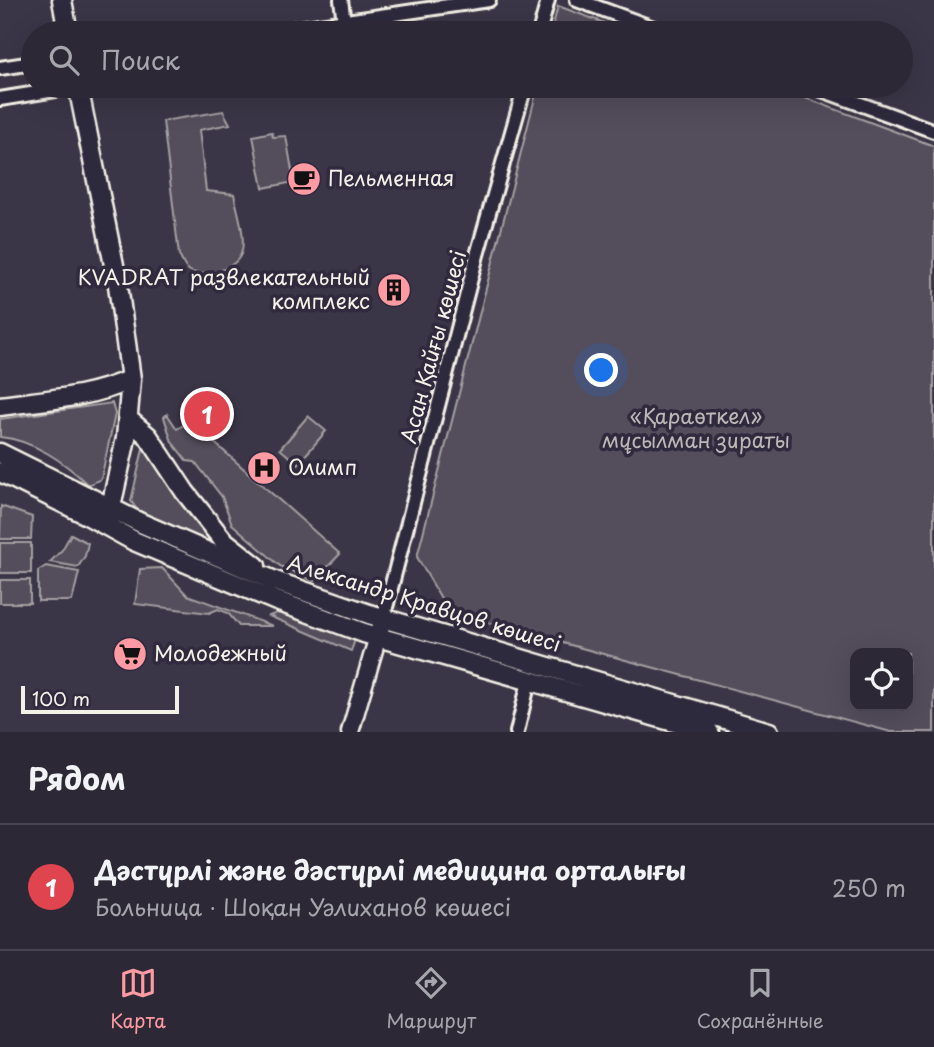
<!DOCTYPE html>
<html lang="ru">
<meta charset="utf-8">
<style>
body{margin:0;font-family:"Playpen Sans",sans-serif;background:#34303d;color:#f1f3f6}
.controls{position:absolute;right:21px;bottom:21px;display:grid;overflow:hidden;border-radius:14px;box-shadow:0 7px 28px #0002}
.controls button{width:63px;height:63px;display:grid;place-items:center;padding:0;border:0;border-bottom:2px solid #484450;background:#2c2835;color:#f1f3f6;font:35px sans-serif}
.scale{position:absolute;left:21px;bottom:18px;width:158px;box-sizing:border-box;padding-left:7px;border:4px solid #f4f1e8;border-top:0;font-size:19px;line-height:24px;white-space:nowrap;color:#f4f1e8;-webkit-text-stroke:5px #2f2a3d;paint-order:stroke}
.you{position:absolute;left:602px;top:371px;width:24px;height:24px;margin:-18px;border:5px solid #fff;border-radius:50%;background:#1a73e8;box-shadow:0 0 0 10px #1a73e833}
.badge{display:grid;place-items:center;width:46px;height:46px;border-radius:50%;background:#ff9aa2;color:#fff;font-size:23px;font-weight:700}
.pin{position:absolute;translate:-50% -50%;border:4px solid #fff;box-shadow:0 2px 7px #0006}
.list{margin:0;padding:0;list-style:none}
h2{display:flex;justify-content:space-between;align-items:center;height:91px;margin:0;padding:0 28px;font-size:30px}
h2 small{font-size:23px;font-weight:400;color:#a6a6ad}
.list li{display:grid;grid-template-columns:46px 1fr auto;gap:21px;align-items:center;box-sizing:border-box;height:126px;padding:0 28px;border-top:2px solid #484450}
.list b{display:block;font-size:26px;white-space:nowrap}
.list p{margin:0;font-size:23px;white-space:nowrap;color:#a6a6ad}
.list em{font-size:23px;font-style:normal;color:#a6a6ad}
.icon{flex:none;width:38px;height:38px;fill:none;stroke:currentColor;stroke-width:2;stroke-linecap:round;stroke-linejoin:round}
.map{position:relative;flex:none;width:934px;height:732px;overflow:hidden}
.search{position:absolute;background:#2c2835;box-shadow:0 7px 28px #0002;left:21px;right:21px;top:21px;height:77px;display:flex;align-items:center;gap:18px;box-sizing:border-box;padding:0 24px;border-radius:38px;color:#a6a6ad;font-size:26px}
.sheet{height:217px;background:#2c2835}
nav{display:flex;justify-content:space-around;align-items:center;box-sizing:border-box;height:98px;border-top:2px solid #484450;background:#2c2835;font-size:19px;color:#a6a6ad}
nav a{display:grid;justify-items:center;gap:4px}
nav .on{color:#ff9aa2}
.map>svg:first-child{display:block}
.green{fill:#534e5c;stroke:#a4a0a2;stroke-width:2;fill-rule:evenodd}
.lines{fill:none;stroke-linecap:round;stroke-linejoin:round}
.minor-casing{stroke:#f4f1e8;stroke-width:18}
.tertiary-casing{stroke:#f4f1e8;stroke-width:21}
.secondary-casing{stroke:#f4f1e8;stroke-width:23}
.minor{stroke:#2f2a3d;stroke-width:12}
.tertiary{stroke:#2f2a3d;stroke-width:16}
.secondary{stroke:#2f2a3d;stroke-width:18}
.labels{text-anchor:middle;stroke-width:7;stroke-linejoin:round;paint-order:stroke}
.poi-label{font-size:21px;fill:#f4f1e8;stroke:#2f2a3d;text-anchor:start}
.street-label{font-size:21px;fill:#f4f1e8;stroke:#2f2a3d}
.park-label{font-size:21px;fill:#bcb8b7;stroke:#2f2a3d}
</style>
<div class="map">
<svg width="934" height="732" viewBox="0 0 934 732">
<rect width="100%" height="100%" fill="#3b3647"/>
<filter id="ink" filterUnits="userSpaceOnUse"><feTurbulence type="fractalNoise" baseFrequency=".0143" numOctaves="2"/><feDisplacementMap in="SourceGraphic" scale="14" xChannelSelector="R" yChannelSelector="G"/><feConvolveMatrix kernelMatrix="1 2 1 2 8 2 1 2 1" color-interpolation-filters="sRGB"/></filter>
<g filter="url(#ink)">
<path class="green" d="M558 6 632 33H551Z
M538 86H773L934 146V732H891L449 612 417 557ZM855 653H908V706H855Z
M223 111 230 124 199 130 206 191 234 194C237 211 247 238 241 254 235 270 201 280 187 269 184 266 181 259 179 255L163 121Z
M272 132 273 137 286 136 294 182 263 188 253 136Z
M112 403 115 414 101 479 88 485C65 462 33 440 0 437V419Z
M167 414 177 429 190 421 340 554 314 581 280 566 232 524 222 497 195 462 187 461 172 442 164 417Z
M308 416 326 431 298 464 280 449Z
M145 440 167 483 190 516 217 546 138 511 131 501Z
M1 506 32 517 31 539H0Z
M71 534 88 543 85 556 78 567 50 562 62 550Z
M0 543H31V573H0Z
M46 566 79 572 72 601H38V571Z
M162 568 187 595 273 626H239L228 613 218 609 209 613 135 604 140 569Z
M0 580H30V603H0Z
M277 613 356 637 351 651 269 616Z"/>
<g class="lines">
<g class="minor-casing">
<path id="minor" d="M341 0 344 21
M577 0 667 33
M265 33 489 0
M539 33 548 0
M0 68 33 63
M811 86 934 131
M0 99 80 86
M383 619 477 255 525 86
M517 732 529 681"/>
</g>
<g class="tertiary-casing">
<path id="tertiary" d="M350 732 383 619"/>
</g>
<g class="secondary-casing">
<path id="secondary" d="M62 0 68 33
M78 86 118 285 131 379 126 438 109 516
M0 406C43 400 91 398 131 379
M128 419 148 436 185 492 223 540 256 566
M0 453 141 523 275 581 369 614 769 732
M0 472 87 515 134 541 274 600 364 633 709 732"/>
</g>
<use href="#minor" class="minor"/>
<use href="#tertiary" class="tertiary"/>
<use href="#secondary" class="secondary"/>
</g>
</g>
<defs>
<g id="cafe-disc" transform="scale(1.75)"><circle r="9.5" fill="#ff9aa2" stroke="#2f2a3d"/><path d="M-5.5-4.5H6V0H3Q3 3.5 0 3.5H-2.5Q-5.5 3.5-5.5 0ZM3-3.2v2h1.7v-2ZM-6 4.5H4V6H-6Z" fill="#111"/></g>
<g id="building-disc" transform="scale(1.75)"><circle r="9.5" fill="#ff9aa2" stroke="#2f2a3d"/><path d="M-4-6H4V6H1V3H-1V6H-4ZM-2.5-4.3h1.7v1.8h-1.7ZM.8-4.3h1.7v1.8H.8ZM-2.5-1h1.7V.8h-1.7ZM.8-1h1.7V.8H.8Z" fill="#111"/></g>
<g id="hospital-disc" transform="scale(1.75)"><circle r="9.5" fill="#ff9aa2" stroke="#2f2a3d"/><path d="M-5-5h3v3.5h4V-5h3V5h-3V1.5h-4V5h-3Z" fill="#111"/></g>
<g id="supermarket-disc" transform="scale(1.75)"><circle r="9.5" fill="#ff9aa2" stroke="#2f2a3d"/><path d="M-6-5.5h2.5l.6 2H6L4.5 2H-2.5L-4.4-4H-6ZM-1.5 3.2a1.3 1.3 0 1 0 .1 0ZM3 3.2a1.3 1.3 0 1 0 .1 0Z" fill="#111"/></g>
</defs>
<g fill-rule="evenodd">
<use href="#cafe-disc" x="304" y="179"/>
<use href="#building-disc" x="394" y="290"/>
<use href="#hospital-disc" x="264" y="468"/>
<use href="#supermarket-disc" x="130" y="654"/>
</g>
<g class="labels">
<g class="poi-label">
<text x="328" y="186">Пельменная</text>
<text x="370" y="285" text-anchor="end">KVADRAT развлекательный<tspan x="370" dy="24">комплекс</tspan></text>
<text x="288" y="475">Олимп</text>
<text x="154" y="661">Молодежный</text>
</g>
<g class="street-label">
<text transform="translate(434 347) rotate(-75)" y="7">Асан Қайғы көшесі</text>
<text transform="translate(424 604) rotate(17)" y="7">Александр Кравцов көшесі</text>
</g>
<g class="park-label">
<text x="696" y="424">«Қараөткел»<tspan x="696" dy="24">мұсылман зираты</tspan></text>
</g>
</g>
</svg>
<div class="controls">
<button><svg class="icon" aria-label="locate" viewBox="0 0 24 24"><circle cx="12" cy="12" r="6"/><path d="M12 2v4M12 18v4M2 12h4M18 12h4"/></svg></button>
</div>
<div class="scale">100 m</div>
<div class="you"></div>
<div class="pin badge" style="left:207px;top:414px;background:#e0444e">1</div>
<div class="search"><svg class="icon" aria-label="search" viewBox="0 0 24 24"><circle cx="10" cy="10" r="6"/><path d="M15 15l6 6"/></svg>Поиск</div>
</div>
<section class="sheet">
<h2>Рядом<small></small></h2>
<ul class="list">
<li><span class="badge" style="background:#e0444e">1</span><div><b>Дәстүрлі және дәстүрлі медицина орталығы</b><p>Больница · Шоқан Уәлиханов көшесі</p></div><em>250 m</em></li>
</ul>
</section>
<nav>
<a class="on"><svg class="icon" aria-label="map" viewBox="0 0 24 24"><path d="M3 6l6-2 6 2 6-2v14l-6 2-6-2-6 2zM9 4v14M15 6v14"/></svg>Карта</a>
<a><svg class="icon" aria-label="directions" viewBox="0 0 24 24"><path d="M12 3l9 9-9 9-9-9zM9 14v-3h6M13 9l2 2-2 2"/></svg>Маршрут</a>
<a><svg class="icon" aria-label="saved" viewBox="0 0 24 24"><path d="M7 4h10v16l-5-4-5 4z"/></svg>Сохранённые</a>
</nav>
